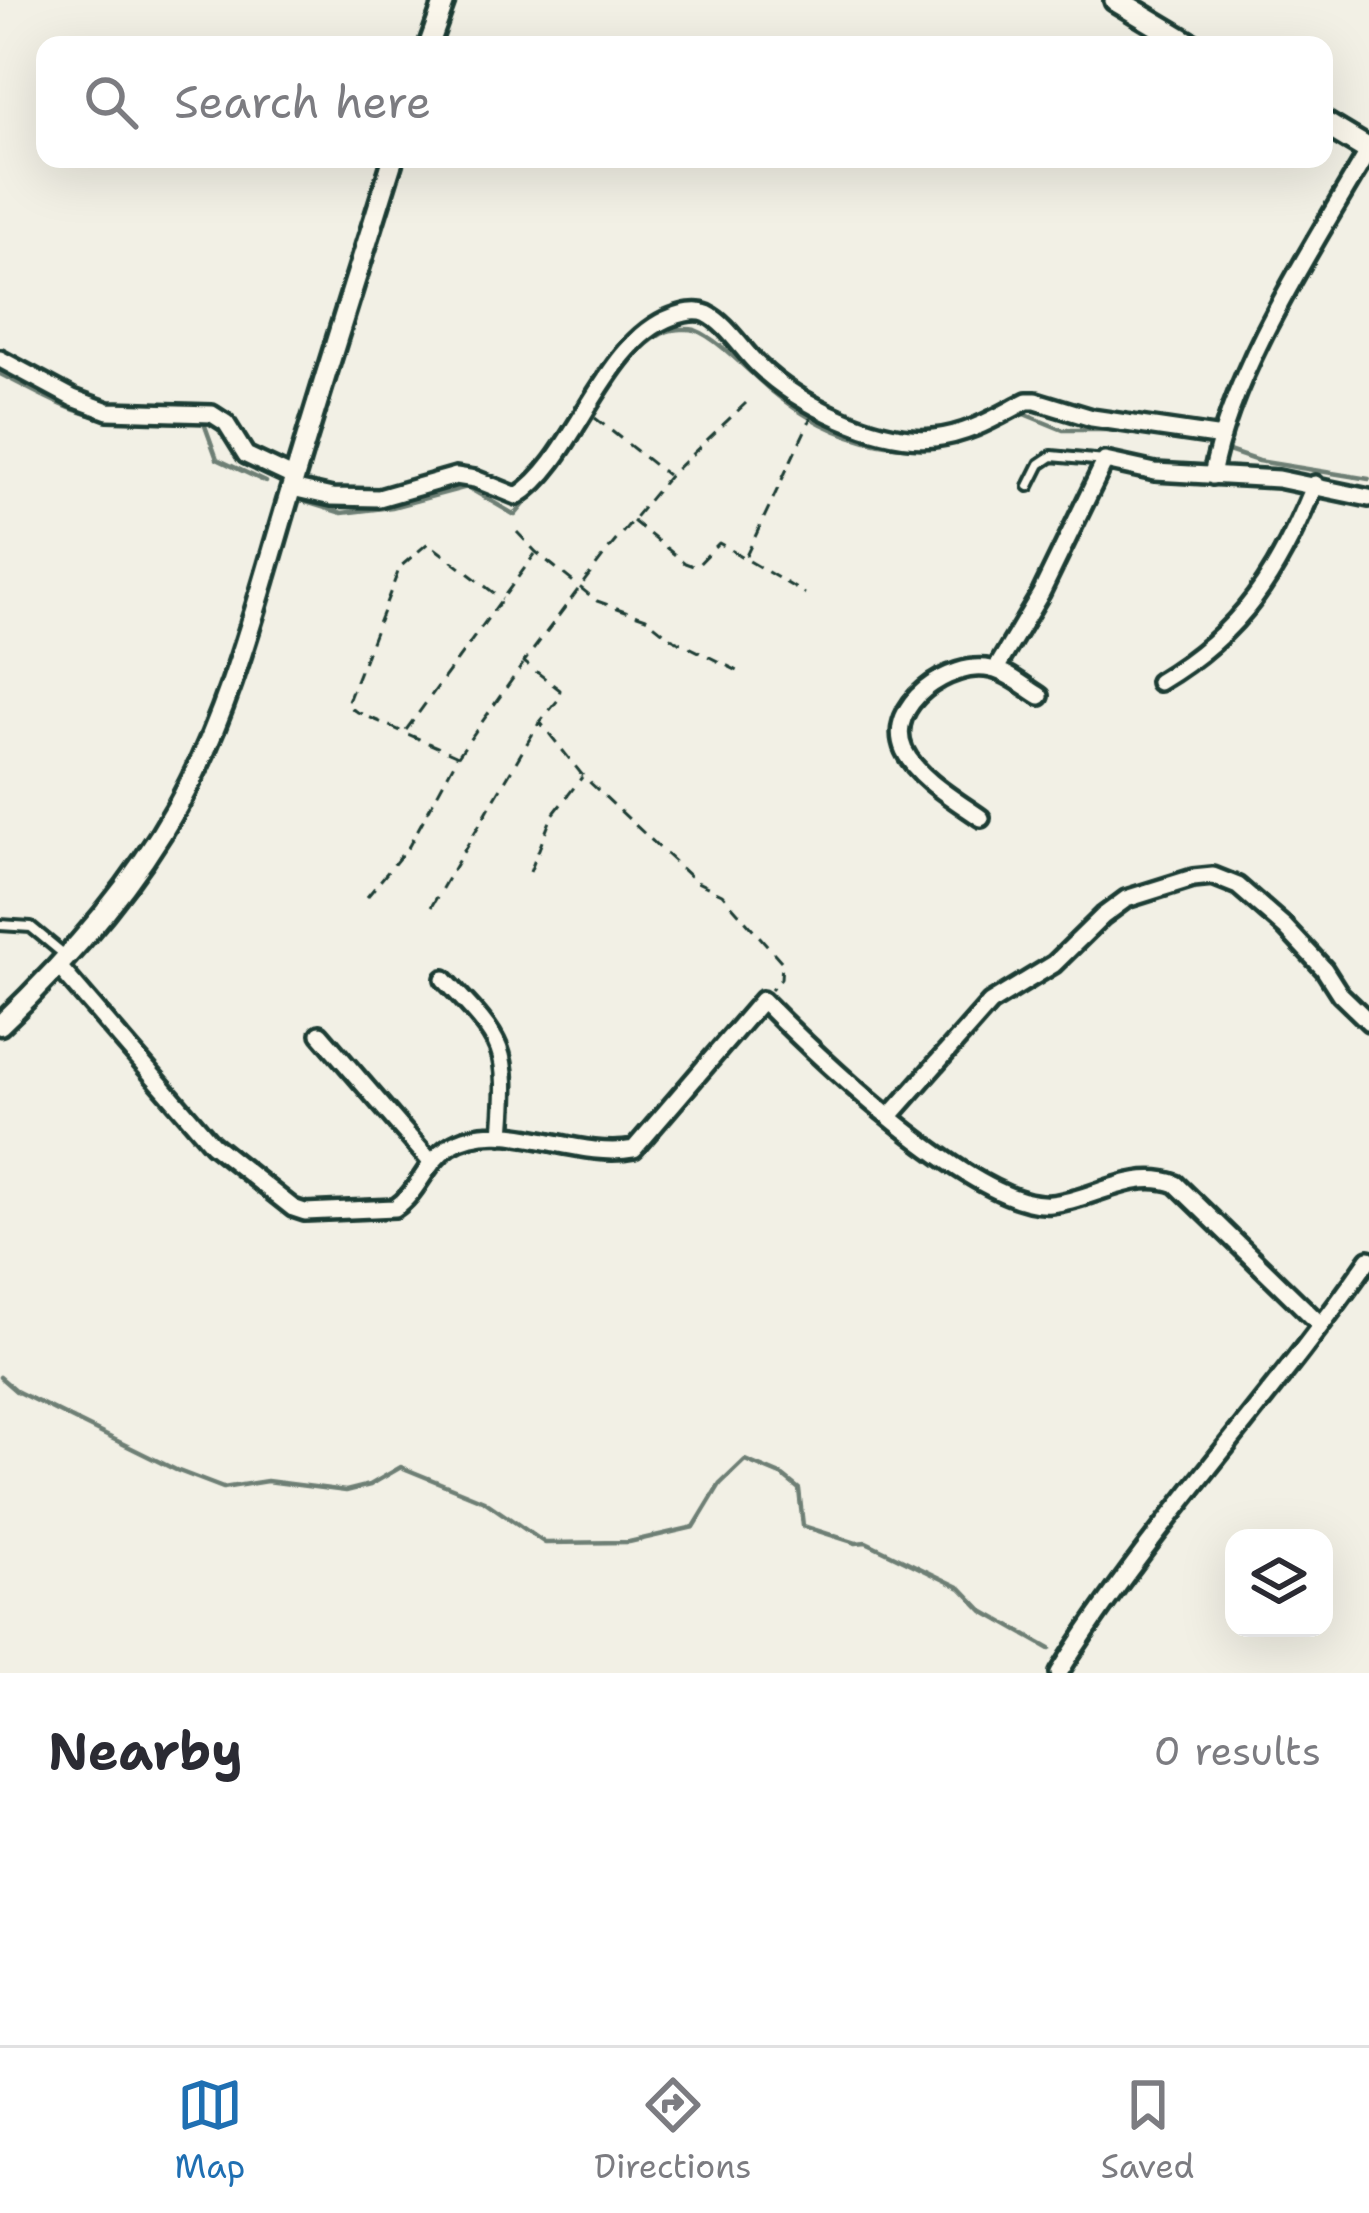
<!DOCTYPE html>
<style>
body{margin:0;font-family:"Shantell Sans",sans-serif;background:#f2f2f3;color:#2b2b33}
.controls{position:absolute;right:36px;bottom:36px;display:grid;overflow:hidden;border-radius:24px;box-shadow:0 12px 48px #0002}
.controls button{width:108px;height:108px;display:grid;place-items:center;padding:0;border:0;border-bottom:3px solid #e1e1e2;background:#fff;color:#2b2b33;font:60px sans-serif}
.list{margin:0;padding:0;list-style:none}
h2{display:flex;justify-content:space-between;align-items:center;height:156px;margin:0;padding:0 48px;font-size:51px}
h2 small{font-size:39px;font-weight:400;color:#7c7c81}
.icon{flex:none;width:66px;height:66px;fill:none;stroke:currentColor;stroke-width:2;stroke-linecap:round;stroke-linejoin:round}
.map{position:relative;flex:none;width:1369px;height:1673px;overflow:hidden}
.search{position:absolute;background:#fff;box-shadow:0 12px 48px #0002;left:36px;right:36px;top:36px;height:132px;display:flex;align-items:center;gap:30px;box-sizing:border-box;padding:0 42px;border-radius:24px;color:#7c7c81;font-size:45px}
.sheet{height:372px;background:#fff}
nav{display:flex;justify-content:space-around;align-items:center;box-sizing:border-box;height:168px;border-top:3px solid #e1e1e2;background:#fff;font-size:33px;color:#7c7c81}
nav a{display:grid;justify-items:center;gap:6px}
nav .on{color:#1f6fb2}
.map>svg:first-child{display:block}
.lines{fill:none;stroke-linecap:round;stroke-linejoin:round}
.stream{stroke:#6e7f75;stroke-width:4.5}
.service-casing{stroke:#1f3d34;stroke-width:16}
.minor-casing{stroke:#1f3d34;stroke-width:24}
.tertiary-casing{stroke:#1f3d34;stroke-width:27}
.secondary-casing{stroke:#1f3d34;stroke-width:30}
.path{stroke:#1f3d34;stroke-width:3;stroke-dasharray:12 9;stroke-linecap:butt}
.service{stroke:#fbf7ec;stroke-width:8}
.minor{stroke:#fbf7ec;stroke-width:15}
.tertiary{stroke:#fbf7ec;stroke-width:18}
.secondary{stroke:#fbf7ec;stroke-width:21}
</style>
<div class="map">
<svg width="1369" height="1673" viewBox="0 0 1369 1673">
<rect width="100%" height="100%" fill="#f2f0e5"/>
<filter id="ink" filterUnits="userSpaceOnUse"><feTurbulence type="fractalNoise" baseFrequency=".00833" numOctaves="2"/><feDisplacementMap in="SourceGraphic" scale="24" xChannelSelector="R" yChannelSelector="G"/><feConvolveMatrix kernelMatrix="1 2 1 2 8 2 1 2 1" color-interpolation-filters="sRGB"/></filter>
<g filter="url(#ink)">
<g class="lines">
<path class="stream" d="M0 374C41 394 82 422 130 419
M607 389C624 369 643 341 668 331 674 329 689 328 695 330 717 338 749 372 768 388 833 443 922 470 999 424
M1019 412 1063 430H1129
M189 420 204 423 217 459 266 482
M1199 441 1258 461 1369 479
M306 502 342 513 392 507 467 487 515 515 535 491
M0 1377 16 1391 176 1470 223 1488 267 1481 346 1491 370 1485 401 1467 484 1501 545 1543 629 1542 694 1527 720 1484 745 1460 783 1476 799 1489 803 1526 856 1543 866 1542 961 1588 983 1611 1050 1649"/>
<g class="service-casing">
<path id="service" d="M1029 486 1040 464 1052 456 1105 461
M0 925 31 927 66 956"/>
</g>
<g class="minor-casing">
<path id="minor" d="M0 359 73 398 108 411 212 414 226 423 246 455 295 478
M1212 476C1231 370 1315 243 1369 150
M292 488 332 497 379 498 456 476 475 479 517 496C575 460 603 342 672 317 683 313 696 309 707 314 727 324 743 351 759 366 797 404 879 444 934 438 970 434 996 417 1027 401H1036L1092 418 1222 437
M996 669 1041 593 1105 461 1155 472 1278 479 1369 498
M1159 682C1243 632 1279 572 1315 484
M981 818C957 801 917 778 904 750 884 705 951 660 991 669 1008 672 1025 687 1040 696
M60 968 212 1144 293 1208 305 1212 395 1208C419 1192 425 1162 450 1146 502 1113 574 1161 634 1149L762 1000C813 1052 977 1211 1051 1204 1094 1200 1133 1168 1176 1184L1321 1325
M444 979C505 1043 509 1046 502 1135
M320 1034 430 1161
M890 1116 990 1003 1054 964 1103 916 1126 899 1193 878 1213 876 1238 886 1285 927 1324 969 1340 994 1369 1022
M1059 1673C1150 1527 1271 1401 1369 1259"/>
</g>
<g class="tertiary-casing">
<path id="tertiary" d="M429 45 445 0
M0 1025C67 961 131 889 177 807 230 712 257 602 288 499 322 385 358 272 393 159"/>
</g>
<g class="secondary-casing">
<path id="secondary" d="M1116 0 1191 45
M1324 123 1369 150"/>
</g>
<path class="path" d="M746 403 669 476 604 555 524 662 560 690 558 700 540 722 583 776 695 881 722 894 782 962 781 979 771 990
M595 418 667 475
M633 521 685 563 696 567 719 543 805 594
M517 532 536 552 597 601 646 618 671 638 744 674
M746 556 811 418
M406 730 535 554
M458 756 355 711 347 704 400 567 428 543 502 599
M530 872 552 816 582 777
M367 897 409 846 458 756 523 664
M431 907 539 723"/>
<use href="#service" class="service"/>
<use href="#minor" class="minor"/>
<use href="#tertiary" class="tertiary"/>
<use href="#secondary" class="secondary"/>
</g>
</g>
</svg>
<div class="controls">
<button><svg class="icon" aria-label="layers" viewBox="0 0 24 24"><path d="M12 4l9 5-9 5-9-5zM3 14l9 5 9-5"/></svg></button>
</div>
<div class="search"><svg class="icon" aria-label="search" viewBox="0 0 24 24"><circle cx="10" cy="10" r="6"/><path d="M15 15l6 6"/></svg>Search here</div>
</div>
<section class="sheet">
<h2>Nearby<small>0 results</small></h2>
<ul class="list">
</ul>
</section>
<nav>
<a class="on"><svg class="icon" aria-label="map" viewBox="0 0 24 24"><path d="M3 6l6-2 6 2 6-2v14l-6 2-6-2-6 2zM9 4v14M15 6v14"/></svg>Map</a>
<a><svg class="icon" aria-label="directions" viewBox="0 0 24 24"><path d="M12 3l9 9-9 9-9-9zM9 14v-3h6M13 9l2 2-2 2"/></svg>Directions</a>
<a><svg class="icon" aria-label="saved" viewBox="0 0 24 24"><path d="M7 4h10v16l-5-4-5 4z"/></svg>Saved</a>
</nav>
